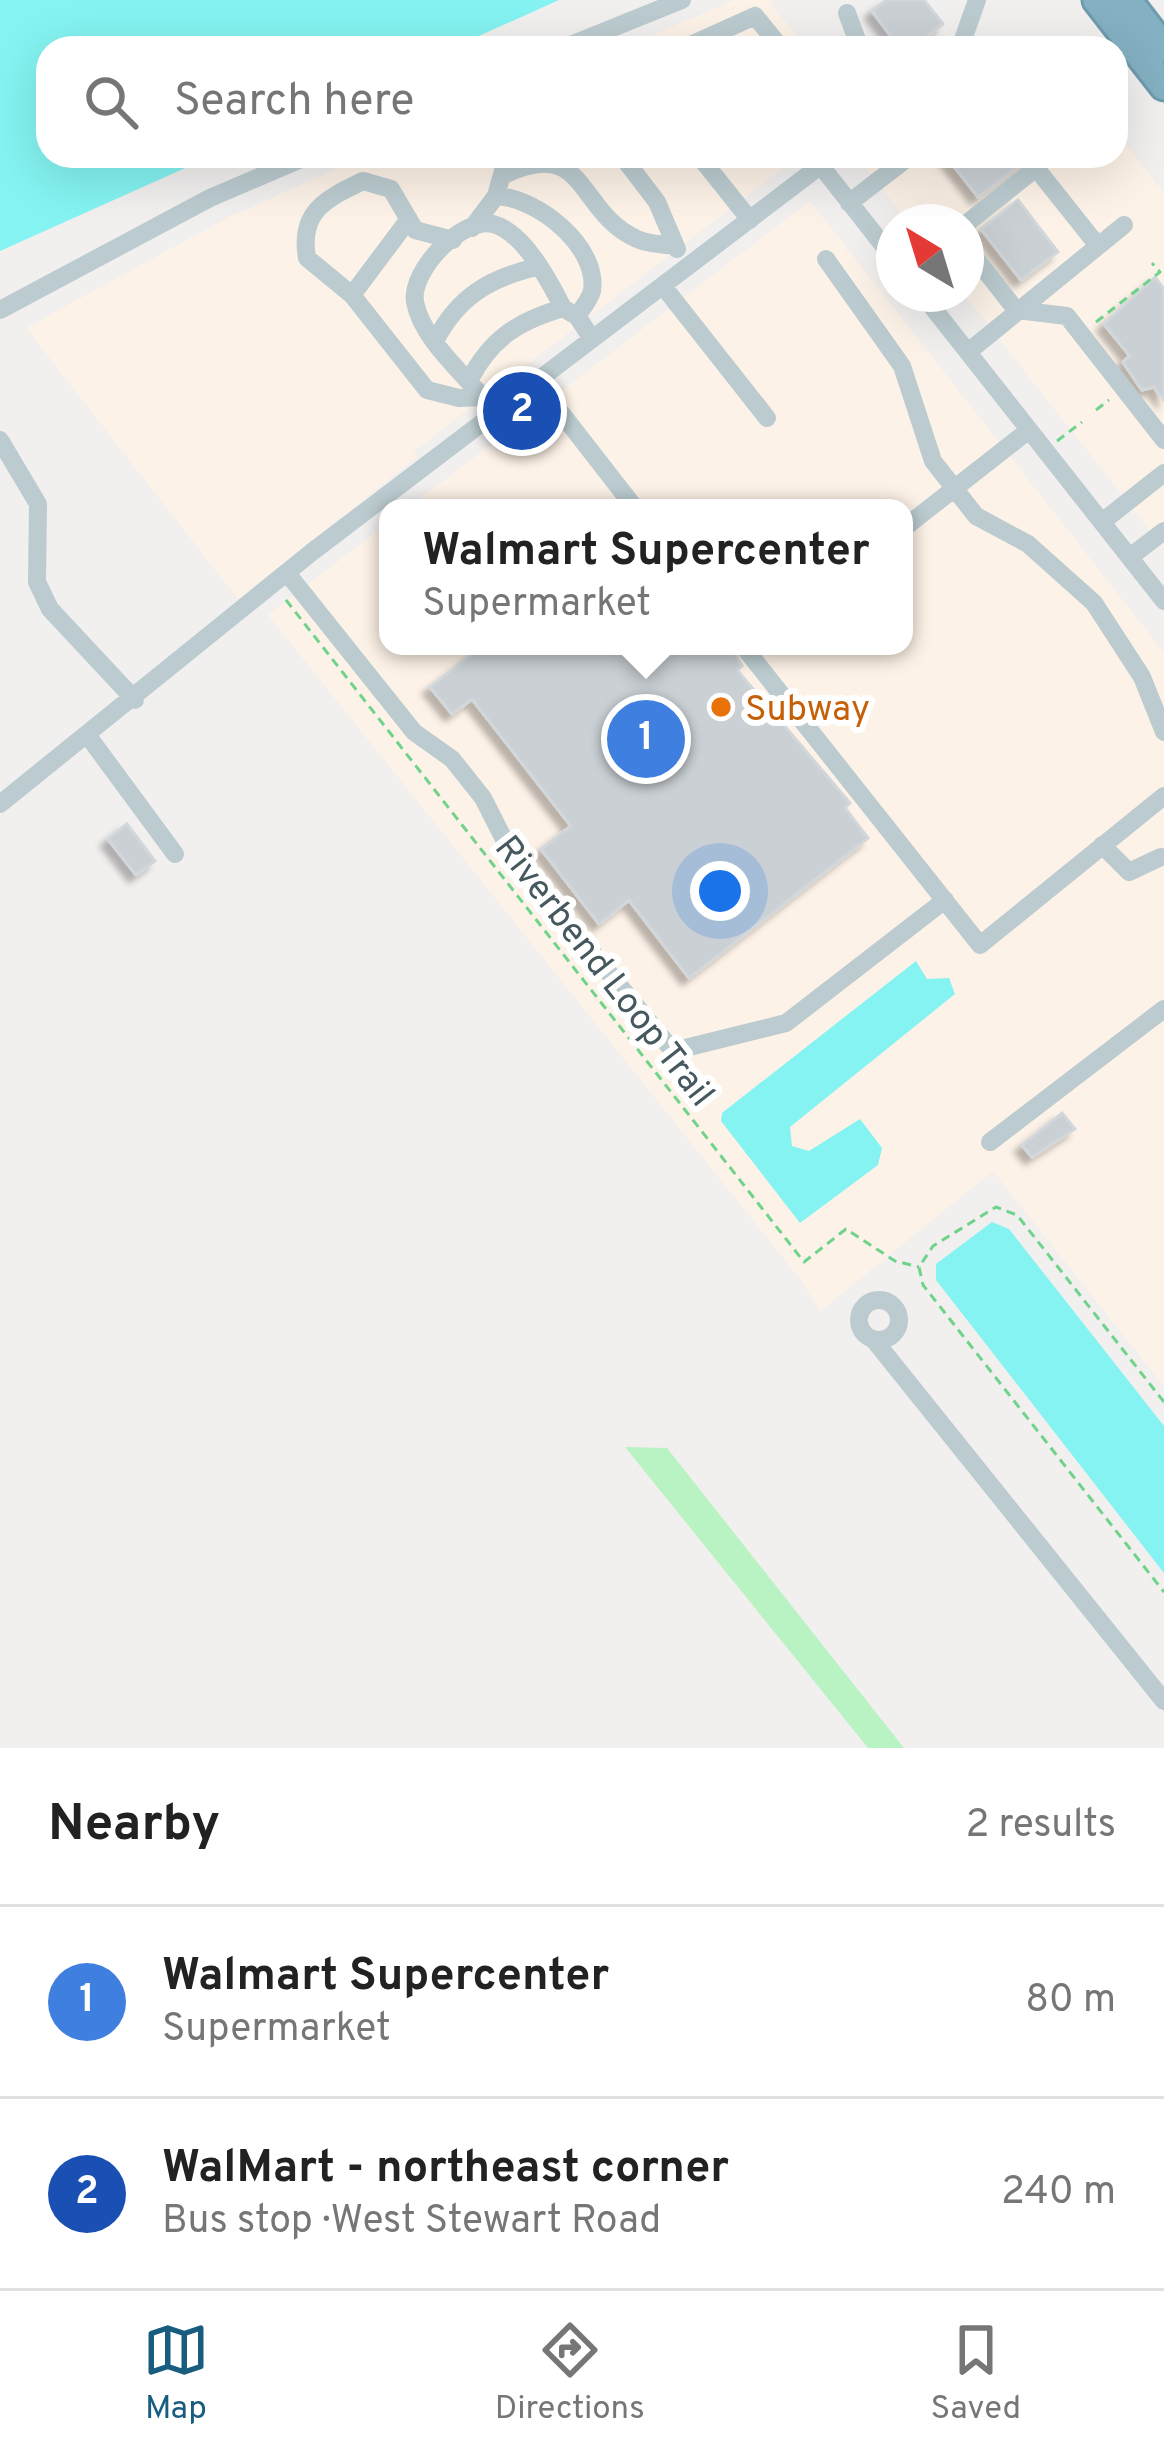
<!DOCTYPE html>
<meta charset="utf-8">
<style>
body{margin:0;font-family:Overpass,sans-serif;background:#f2f2f2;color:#222}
.compass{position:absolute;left:876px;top:204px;width:108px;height:108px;border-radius:50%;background:#fff;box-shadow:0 12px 48px #0002;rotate:322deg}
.you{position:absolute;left:720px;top:891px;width:42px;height:42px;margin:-30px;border:9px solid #fff;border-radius:50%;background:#1a73e8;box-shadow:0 0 0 18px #1a73e833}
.badge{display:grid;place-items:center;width:78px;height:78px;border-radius:50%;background:#185c7f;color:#fff;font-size:39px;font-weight:700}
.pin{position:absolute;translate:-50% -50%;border:6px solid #fff;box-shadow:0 3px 12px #0006}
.popup{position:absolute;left:379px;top:499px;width:534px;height:156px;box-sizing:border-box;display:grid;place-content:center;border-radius:24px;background:#fff;filter:drop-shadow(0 3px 9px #0005);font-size:39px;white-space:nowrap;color:#767676}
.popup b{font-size:45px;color:#222}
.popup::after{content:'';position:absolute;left:50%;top:100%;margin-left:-24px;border:24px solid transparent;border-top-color:#fff}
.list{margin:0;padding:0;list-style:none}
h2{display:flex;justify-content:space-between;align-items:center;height:156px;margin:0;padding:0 48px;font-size:51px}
h2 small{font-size:39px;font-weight:400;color:#767676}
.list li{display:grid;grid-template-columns:78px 1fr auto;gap:36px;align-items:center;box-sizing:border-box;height:192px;padding:0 48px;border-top:3px solid #e0e0e0}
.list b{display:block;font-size:45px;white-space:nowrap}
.list p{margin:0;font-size:39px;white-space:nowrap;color:#767676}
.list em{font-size:39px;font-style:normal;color:#767676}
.icon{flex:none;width:66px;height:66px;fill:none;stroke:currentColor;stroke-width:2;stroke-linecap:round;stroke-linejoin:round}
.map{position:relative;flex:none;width:1164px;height:1748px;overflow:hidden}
.search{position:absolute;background:#fff;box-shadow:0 12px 48px #0002;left:36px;right:36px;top:36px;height:132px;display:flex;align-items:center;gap:30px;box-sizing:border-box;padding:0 42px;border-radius:36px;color:#767676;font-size:45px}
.sheet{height:540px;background:#fff}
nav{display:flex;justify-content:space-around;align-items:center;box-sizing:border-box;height:168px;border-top:3px solid #e0e0e0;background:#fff;font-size:33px;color:#767676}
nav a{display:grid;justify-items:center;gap:6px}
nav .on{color:#185c7f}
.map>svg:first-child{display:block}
.commercial{fill:#fdf2e7}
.green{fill:#baf3c3}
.water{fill:#84f3f1}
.building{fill:#cad0d4;stroke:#d2d7db;stroke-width:3;filter:url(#shadow)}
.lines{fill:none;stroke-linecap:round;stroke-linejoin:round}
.highway-casing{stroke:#6e9bae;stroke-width:33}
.path{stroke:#6fd38b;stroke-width:3;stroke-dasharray:9 6;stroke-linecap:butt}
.minor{stroke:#bbcbcf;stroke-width:18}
.highway{stroke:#83b0c2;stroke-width:27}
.food-dot{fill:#e8710a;stroke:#fff;stroke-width:4.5}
.labels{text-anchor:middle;stroke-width:12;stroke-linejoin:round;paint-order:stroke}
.food-label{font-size:36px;fill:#c56008;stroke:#fff;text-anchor:start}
.street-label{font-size:36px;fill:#45585e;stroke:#fff}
</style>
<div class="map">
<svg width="1164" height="1748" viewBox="0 0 1164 1748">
<defs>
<filter id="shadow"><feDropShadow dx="-7" dy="7" stdDeviation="3" flood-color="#0004"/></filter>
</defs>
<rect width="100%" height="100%" fill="#f2efef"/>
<path class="commercial" d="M734 0H768L807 48H623Z
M1116 133 1164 193V548L964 294 966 222H908L860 160 866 156H1116Z
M366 156H799L414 451 417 457 238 599 26 328 229 217Z
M810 201 1164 653V1386L993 1171 820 1311 802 1281 268 615 388 523V646H904V508H408Z"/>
<path class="green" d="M625 1447 667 1448 904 1748H868Z"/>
<path class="water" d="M0 0H559L452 48H48V156H212L0 251Z
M916 961 927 979 949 978 955 994 790 1127 792 1146 809 1151 860 1119 882 1148 878 1165 800 1223 721 1121 722 1113Z
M992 1222 1009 1229 1164 1426V1573L936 1280V1264Z"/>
<path class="building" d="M886 0H924L943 24 912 48H900L872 11Z
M946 156H1031L978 197Z
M1018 200 1058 252 1021 280 981 229Z
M1155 277 1164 289V400L1154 387 1142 390 1123 362 1130 356 1104 324Z
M483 646H730L742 666 737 670 850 803 845 808 868 838 689 978 629 900 599 924 541 849 571 826 472 699 452 714 430 687Z
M127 824 155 861 136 875 108 839Z
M1062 1113 1075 1129 1032 1157 1022 1145Z"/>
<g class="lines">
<g class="highway-casing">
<path id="highway" d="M1097 0 1164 86
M1127 0 1164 48"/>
</g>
<path class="path" d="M1096 322 1160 272 1152 263
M1096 410 1109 400
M1057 441 1082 422
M286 600 804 1262 846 1229 895 1261 919 1267
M1164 1402 1017 1215 996 1207 933 1246 919 1267 923 1285 1164 1592"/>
<path class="minor" d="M847 13 860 48
M563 48 682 0
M684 48 755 16 781 48
M960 48 977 0
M622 156 657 202 677 249
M699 156 750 220
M821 166 894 259
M502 176C588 134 575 211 637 239 647 244 662 244 674 246
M496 196C536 197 599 246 592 291 590 299 582 309 577 316L592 339
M849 203 910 156
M966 224 1036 168 1098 246
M472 228 496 196 507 156
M453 240 415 230 391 189 363 181C325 199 299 212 307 258L352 295 427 390 459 398 482 397
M966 246 1016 310 1067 316 1164 440
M826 259 902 366 933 461 976 516 1028 544 1094 603 1142 677 1164 732
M663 286 767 418
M922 294 1164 601
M352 295 409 219
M0 310 210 198 308 156
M435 341C458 297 489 278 537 267
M968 352 1124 225
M469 381C490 339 518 321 563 308L573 314
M537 382 635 508
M485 400C462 372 422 339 415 302 410 271 461 217 493 224 524 232 550 282 563 308
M0 440 38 504 37 582 50 609 135 700
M1102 522 1164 473
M904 528 1029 430
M1130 557 1164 531
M287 573 414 732 452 759 483 798 512 855 673 1051 786 1023 945 900
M743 646 980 945 1164 796
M88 736 175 854
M0 804 312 552 833 156
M1102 845 1129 872 1161 857
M990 1142 1164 1009
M859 1320a20 20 0 1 1 40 0a20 20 0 1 1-40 0Z
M874 1340 1164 1701"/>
<use href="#highway" class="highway"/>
</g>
<circle class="food-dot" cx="721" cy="707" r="12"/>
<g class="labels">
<g class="food-label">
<text x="745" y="720">Subway</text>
</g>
<g class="street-label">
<text transform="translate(606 970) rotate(52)" y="13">Riverbend Loop Trail</text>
</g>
</g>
</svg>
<svg class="compass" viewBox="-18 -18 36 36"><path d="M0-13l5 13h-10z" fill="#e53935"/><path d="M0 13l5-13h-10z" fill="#767676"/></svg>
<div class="you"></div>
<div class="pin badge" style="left:646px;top:739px;background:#3f7fe0">1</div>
<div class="popup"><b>Walmart Supercenter</b>Supermarket</div>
<div class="pin badge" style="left:522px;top:411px;background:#1a4fb4">2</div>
<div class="search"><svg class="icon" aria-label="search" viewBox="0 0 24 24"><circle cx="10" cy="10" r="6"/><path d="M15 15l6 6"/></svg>Search here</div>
</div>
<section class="sheet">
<h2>Nearby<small>2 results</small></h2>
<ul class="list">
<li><span class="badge" style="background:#3f7fe0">1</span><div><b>Walmart Supercenter</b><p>Supermarket</p></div><em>80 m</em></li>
<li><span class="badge" style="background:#1a4fb4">2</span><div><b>WalMart - northeast corner</b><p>Bus stop · West Stewart Road</p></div><em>240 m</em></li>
</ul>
</section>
<nav>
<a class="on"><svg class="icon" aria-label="map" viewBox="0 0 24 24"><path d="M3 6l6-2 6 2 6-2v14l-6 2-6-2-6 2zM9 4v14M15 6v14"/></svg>Map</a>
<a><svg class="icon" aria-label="directions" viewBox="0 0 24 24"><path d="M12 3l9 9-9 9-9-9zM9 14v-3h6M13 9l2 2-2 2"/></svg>Directions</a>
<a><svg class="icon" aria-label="saved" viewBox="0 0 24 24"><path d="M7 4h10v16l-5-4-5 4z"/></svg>Saved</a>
</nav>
